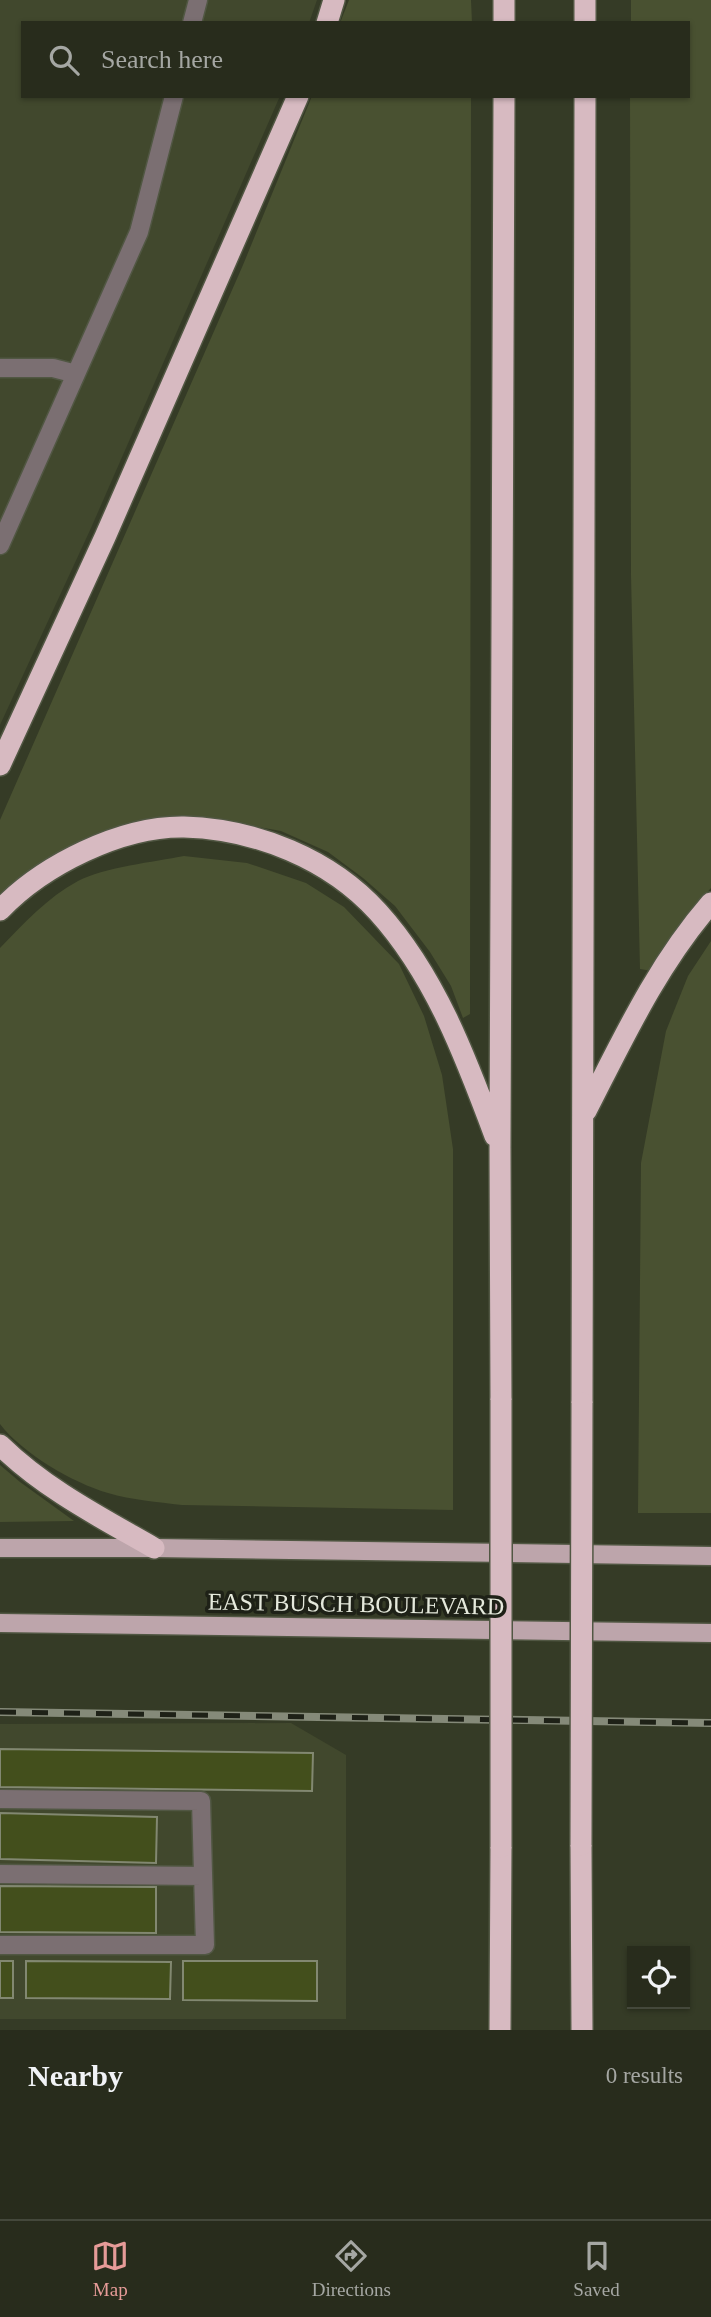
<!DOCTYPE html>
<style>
body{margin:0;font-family:"Times New Roman",serif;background:#303425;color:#f1f3f6}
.controls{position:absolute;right:21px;bottom:21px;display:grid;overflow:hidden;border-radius:0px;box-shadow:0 2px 5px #0004}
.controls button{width:63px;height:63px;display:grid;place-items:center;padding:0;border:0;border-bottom:2px solid #44483b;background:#282c1c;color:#f1f3f6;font:35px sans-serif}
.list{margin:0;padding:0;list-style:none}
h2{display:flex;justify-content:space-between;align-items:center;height:91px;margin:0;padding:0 28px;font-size:30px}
h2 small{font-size:23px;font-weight:400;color:#a5a7a3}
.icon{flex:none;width:38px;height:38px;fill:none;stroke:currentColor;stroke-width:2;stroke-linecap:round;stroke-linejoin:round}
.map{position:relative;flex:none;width:711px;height:2030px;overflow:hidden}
.search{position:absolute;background:#282c1c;box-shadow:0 2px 5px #0004;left:21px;right:21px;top:21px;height:77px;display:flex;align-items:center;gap:18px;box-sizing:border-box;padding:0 24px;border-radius:0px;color:#a5a7a3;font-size:26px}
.sheet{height:189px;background:#282c1c}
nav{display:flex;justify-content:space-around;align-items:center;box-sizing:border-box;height:98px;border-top:2px solid #44483b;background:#282c1c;font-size:19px;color:#a5a7a3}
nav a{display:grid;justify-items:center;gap:4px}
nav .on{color:#e69b98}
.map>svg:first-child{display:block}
.built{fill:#41482d}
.green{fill:#495131}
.building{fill:#434f1c;stroke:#828871;stroke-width:2}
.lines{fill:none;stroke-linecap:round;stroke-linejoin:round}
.minor-casing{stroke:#515743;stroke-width:21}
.major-casing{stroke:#515743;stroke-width:21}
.highway-casing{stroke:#515743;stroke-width:24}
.minor{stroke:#7b6f72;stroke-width:18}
.major{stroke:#bda5ab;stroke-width:18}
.highway{stroke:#d7bac1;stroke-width:21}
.rail-casing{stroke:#858a79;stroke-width:8}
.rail{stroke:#1e2117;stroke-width:5;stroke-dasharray:16;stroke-linecap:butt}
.highway-bridge-casing{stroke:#515743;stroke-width:24;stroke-linecap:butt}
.highway-bridge{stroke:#d7bac1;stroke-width:21}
.labels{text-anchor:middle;stroke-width:7;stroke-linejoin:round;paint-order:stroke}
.street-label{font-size:24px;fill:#e5e9dc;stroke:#1e2117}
</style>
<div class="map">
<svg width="711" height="2030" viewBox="0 0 711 2030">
<rect width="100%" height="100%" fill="#353b26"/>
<path class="built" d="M0 0H317L309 23H23V96H280L91 528 0 725Z
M291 1723 346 1755V2019H0V1724Z"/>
<path class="green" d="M349 0H471L472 23H340Z
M631 0H711V888C687 914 669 940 652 971L640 969 631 575 630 96H688V23H631Z
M312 96H471L470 1014 463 1018 451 986 430 952 395 906 363 878 328 852 281 831 217 820 69 849 19 879 0 893V820L243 265Z
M184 856 247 863 306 883 344 907 399 964 424 1016 442 1075 453 1149V1510L182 1505C157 1502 132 1500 108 1493 73 1483 22 1453 0 1424V948C23 924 48 897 78 881 105 867 154 862 184 856Z
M711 941V1513H638L641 1163 666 1031 688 976Z
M0 1465 20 1482 74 1521 0 1522Z"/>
<path class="building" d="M0 1749 313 1753 312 1791 0 1787Z
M0 1813 157 1817 156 1863 0 1859Z
M0 1886 156 1887V1933L0 1932Z
M0 1961H13V1998H0Z
M26 1961 171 1962 170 1999 26 1998Z
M183 1961H317V2001L183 2000Z"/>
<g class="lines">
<g class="minor-casing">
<path id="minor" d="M192 23 198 0
M0 368H53L76 374
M0 545 139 232 174 96
M0 1799 201 1801 205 1945H0
M0 1874 203 1876"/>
</g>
<g class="major-casing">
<path id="major" d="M0 1548H154L711 1556
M0 1623 711 1633"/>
</g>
<g class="highway-casing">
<path id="highway" d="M327 23 334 0
M504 23V0
M585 23V0
M0 765 105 537 298 96
M0 910C43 865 121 826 184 827 256 829 330 859 378 912 435 975 466 1058 495 1136
M586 1111C623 1039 657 965 711 903
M501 1400 500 1148 504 96
M582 1403 585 96
M0 1445C45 1489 100 1517 154 1548
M581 1845 582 2030
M500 2030 501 1847"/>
</g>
<use href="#minor" class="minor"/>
<use href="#major" class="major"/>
<use href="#highway" class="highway"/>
<g class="rail-casing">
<path id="rail" d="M0 1712 711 1723"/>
</g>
<use href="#rail" class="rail"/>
<g class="highway-bridge-casing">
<path id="highway-bridge" d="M501 1400V1847
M581 1845 582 1403"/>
</g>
<use href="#highway-bridge" class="highway-bridge"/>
</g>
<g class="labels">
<g class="street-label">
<text transform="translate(356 1604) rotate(1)" y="8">EAST BUSCH BOULEVARD</text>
</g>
</g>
</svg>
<div class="controls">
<button><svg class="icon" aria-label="locate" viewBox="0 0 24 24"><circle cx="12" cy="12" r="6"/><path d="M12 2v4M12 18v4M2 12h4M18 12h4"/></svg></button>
</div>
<div class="search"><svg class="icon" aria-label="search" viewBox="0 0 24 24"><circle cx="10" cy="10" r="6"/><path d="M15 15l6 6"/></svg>Search here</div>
</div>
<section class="sheet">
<h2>Nearby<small>0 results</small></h2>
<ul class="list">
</ul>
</section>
<nav>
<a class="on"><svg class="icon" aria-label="map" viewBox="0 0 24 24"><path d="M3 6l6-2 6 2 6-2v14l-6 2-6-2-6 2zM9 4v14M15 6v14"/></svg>Map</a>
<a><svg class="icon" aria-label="directions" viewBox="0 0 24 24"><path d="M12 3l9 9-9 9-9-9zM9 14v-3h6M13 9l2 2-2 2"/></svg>Directions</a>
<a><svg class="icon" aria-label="saved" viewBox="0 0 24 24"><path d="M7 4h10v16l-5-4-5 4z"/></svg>Saved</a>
</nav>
